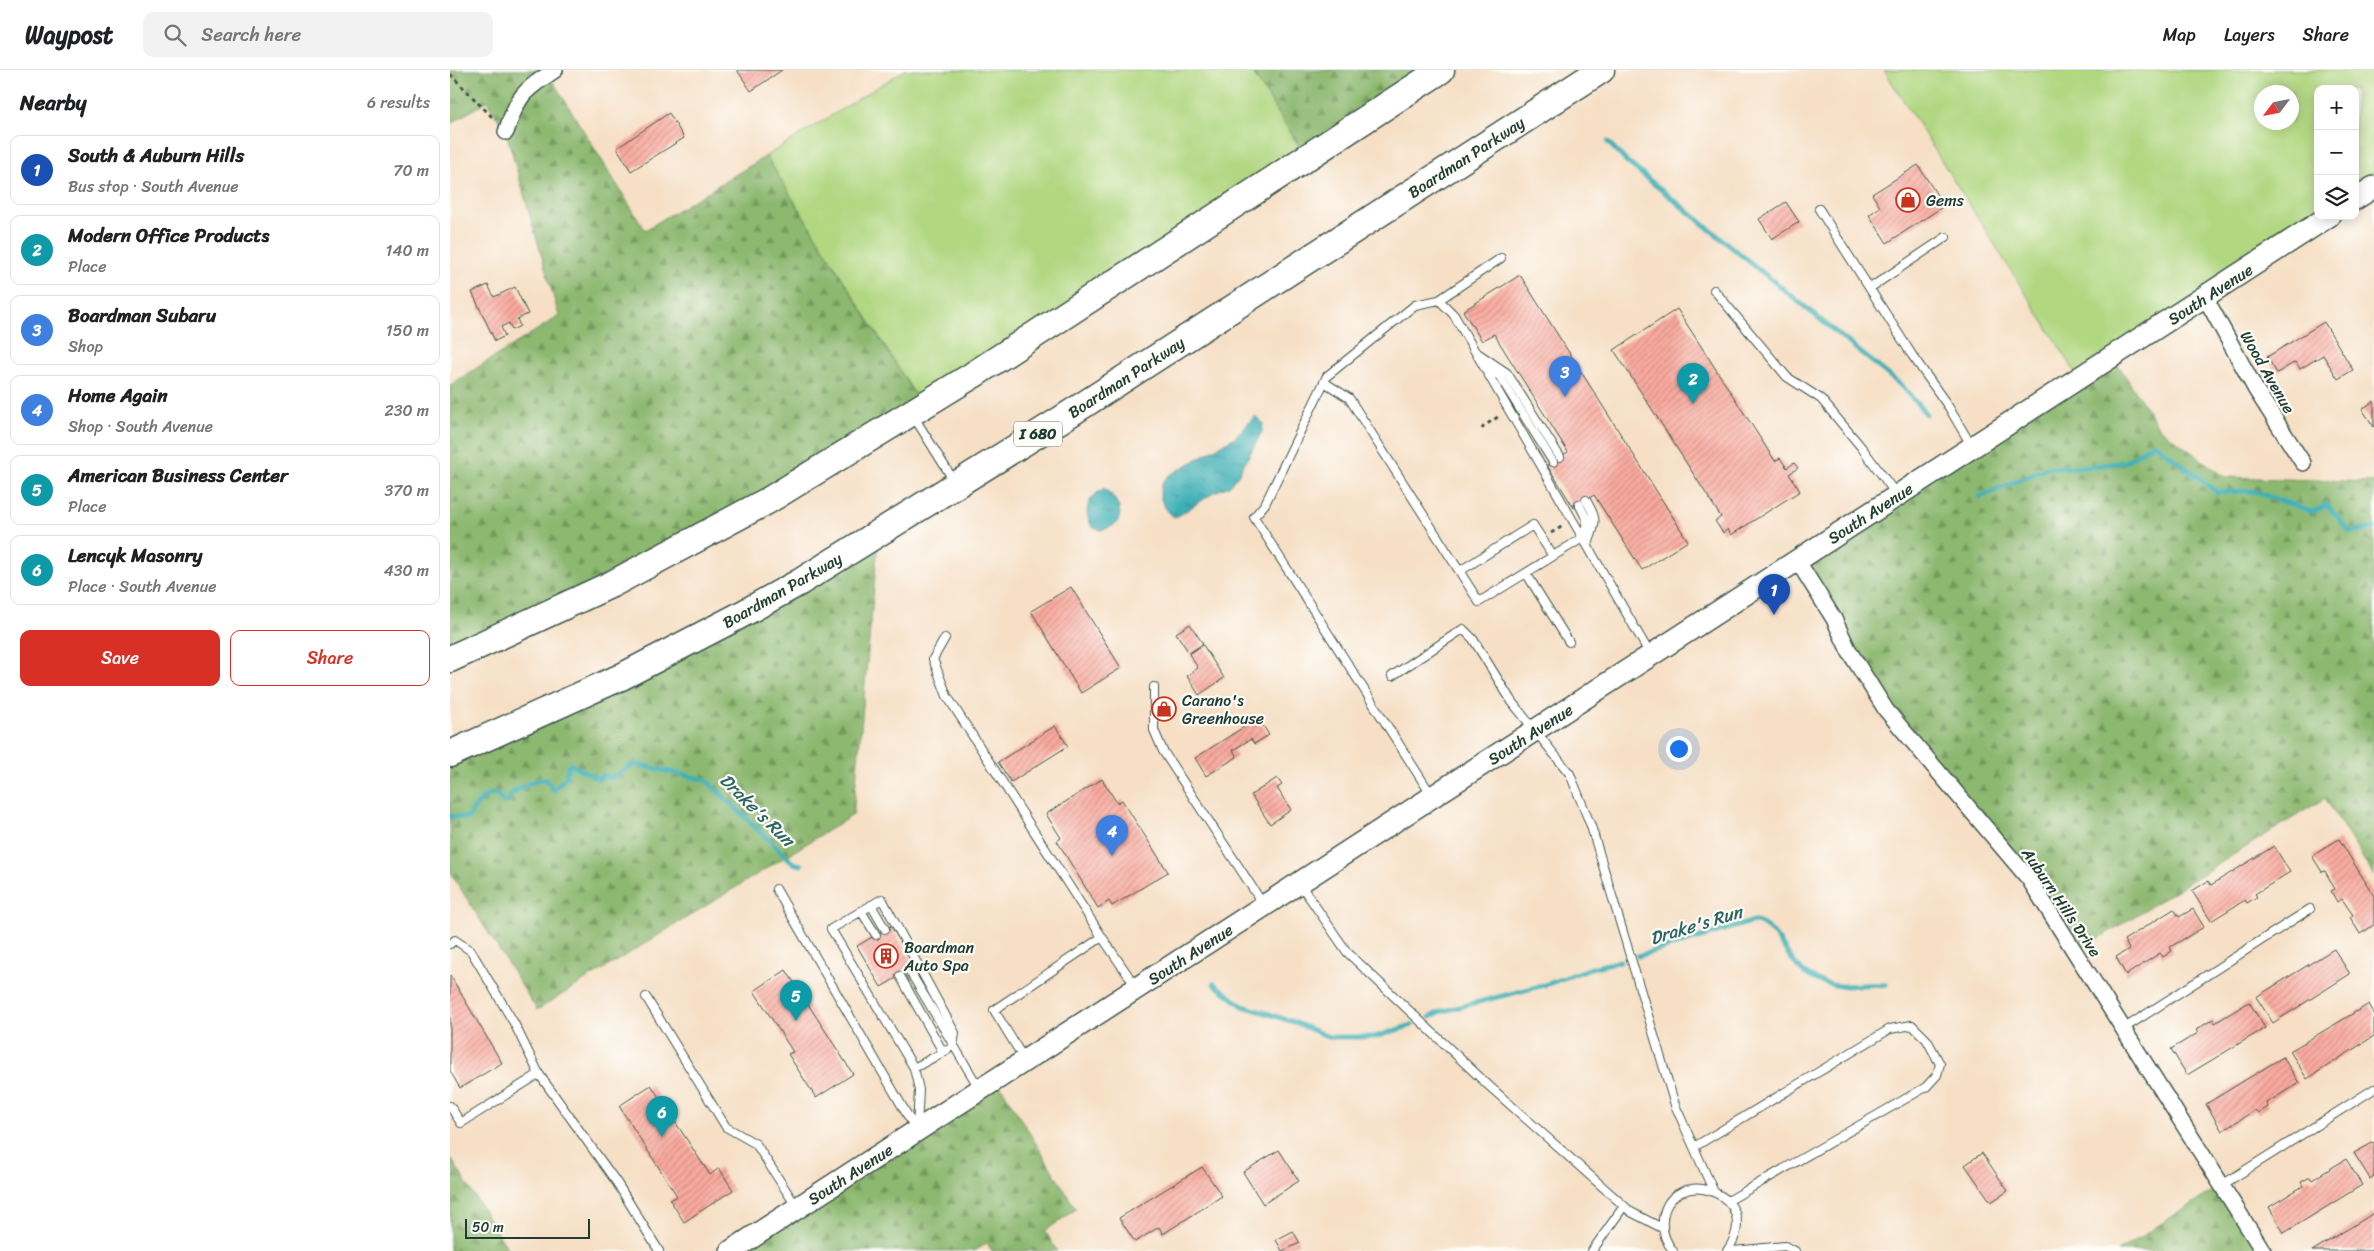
<!DOCTYPE html>
<meta charset="utf-8">
<style>
body{margin:0;font-family:Sriracha,sans-serif;background:#f2f2f2;color:#202124}
.controls{position:absolute;right:15px;top:15px;display:grid;overflow:hidden;border-radius:10px;box-shadow:0 2px 12px #0003}
.controls button{width:45px;height:45px;display:grid;place-items:center;padding:0;border:0;border-bottom:1px solid #e0e0e0;background:#fff;color:#202124;font:25px sans-serif}
.compass{position:absolute;left:1804px;top:15px;width:45px;height:45px;border-radius:50%;background:#fff;box-shadow:0 2px 12px #0003;rotate:238deg}
.scale{position:absolute;left:15px;bottom:12px;width:125px;box-sizing:border-box;padding-left:5px;border:2px solid #1f3d34;border-top:0;font-size:14px;line-height:18px;white-space:nowrap;color:#1f3d34;-webkit-text-stroke:4px #fdfcf7;paint-order:stroke}
.you{position:absolute;left:1228px;top:678px;width:18px;height:18px;margin:-12px;border:4px solid #fff;border-radius:50%;background:#1a73e8;box-shadow:0 0 0 8px #1a73e833}
.badge{display:grid;place-items:center;width:32px;height:32px;border-radius:50%;background:#d93025;color:#fff;font-size:16px;font-weight:700}
.pin{position:absolute;translate:-50% -41px;filter:drop-shadow(0 1px 2px #0008)}
.pin::after{content:'';position:absolute;top:26px;width:18px;height:15px;background:inherit;clip-path:polygon(0 0,100% 0,50% 100%)}
.list{margin:0;padding:0;list-style:none}
h2{display:flex;justify-content:space-between;align-items:center;height:65px;margin:0;padding:0 20px;font-size:21px}
h2 small{font-size:16px;font-weight:400;color:#757577}
.list li{display:grid;grid-template-columns:32px 1fr auto;gap:15px;align-items:center;box-sizing:border-box;height:70px;margin:0 10px 10px;padding:0 10px;border:1px solid #e0e0e0;border-radius:10px}
.list b{display:block;font-size:19px;white-space:nowrap}
.list p{margin:0;font-size:16px;white-space:nowrap;color:#757577}
.list em{font-size:16px;font-style:normal;color:#757577}
.actions{display:flex;gap:10px;padding:15px 20px}
.actions a{flex:1;padding:11px 0;border:1px solid #d93025;border-radius:10px;text-align:center;font-size:18px;color:#d93025}
.actions .main{background:#d93025;color:#fff}
.icon{flex:none;width:28px;height:28px;fill:none;stroke:currentColor;stroke-width:2;stroke-linecap:round;stroke-linejoin:round}
.map{position:relative;flex:none;width:1924px;height:1181px;overflow:hidden}
header{display:flex;align-items:center;gap:30px;box-sizing:border-box;height:70px;padding:0 25px;background:#fff;border-bottom:1px solid #e0e0e0}
header strong{font-size:24px}
nav{display:flex;gap:28px;margin-inline-start:auto;font-size:18px}
.search{width:350px;height:45px;background:#f2f2f2;display:flex;align-items:center;gap:12px;box-sizing:border-box;padding:0 18px;border-radius:10px;color:#757577;font-size:19px}
main{display:flex}
aside{flex:1;background:#fff}
.map>svg:first-child{display:block}
.green{fill:#b1d781;stroke:#688a5a;fill-rule:evenodd}
.forest{fill:url(#forest-firs);stroke:#567a52}
.water{fill:url(#water-ripples);stroke:#2f7675}
.lines{fill:none;stroke-linecap:round;stroke-linejoin:round}
.stream{stroke:#3fb0b6;stroke-width:5}
.building{fill:url(#building-hatch)}
.lane-casing{stroke:#3f554a;stroke-width:10}
.street-casing{stroke:#3f554a;stroke-width:18}
.secondary-casing{stroke:#3f554a;stroke-width:24}
.highway-casing{stroke:#3f554a;stroke-width:29}
.path{stroke:#3f554a;stroke-width:3;stroke-dasharray:4 4;stroke-linecap:butt}
.lane{stroke:#fff;stroke-width:8}
.street{stroke:#fff;stroke-width:15}
.secondary{stroke:#fff;stroke-width:21}
.highway{stroke:#fff;stroke-width:26}
.labels{text-anchor:middle;stroke-width:4.5;stroke-linejoin:round;paint-order:stroke}
.shield{fill:#fdfcf7;stroke:#62766e;stroke-width:1}
.shield-label{font-size:15px;font-weight:bold;fill:#1f3d34}
.street-label{font-size:16px;fill:#1f3d34;stroke:#fdfcf7}
.poi-label{font-size:16px;fill:#1f3d34;stroke:#fdfcf7;text-anchor:start}
.water-label{font-size:18px;font-style:italic;fill:#2a6562;stroke:#fdfcf7}
</style>
<header>
<strong>Waypost</strong>
<div class="search"><svg class="icon" aria-label="search" viewBox="0 0 24 24"><circle cx="10" cy="10" r="6"/><path d="M15 15l6 6"/></svg>Search here</div>
<nav><a>Map</a><a>Layers</a><a>Share</a></nav>
</header>
<main>
<aside>
<h2>Nearby<small>6 results</small></h2>
<ul class="list">
<li><span class="badge" style="background:#1a4fb4">1</span><div><b>South &amp; Auburn Hills</b><p>Bus stop · South Avenue</p></div><em>70 m</em></li>
<li><span class="badge" style="background:#0f9aa8">2</span><div><b>Modern Office Products</b><p>Place</p></div><em>140 m</em></li>
<li><span class="badge" style="background:#3f7fe0">3</span><div><b>Boardman Subaru</b><p>Shop</p></div><em>150 m</em></li>
<li><span class="badge" style="background:#3f7fe0">4</span><div><b>Home Again</b><p>Shop · South Avenue</p></div><em>230 m</em></li>
<li><span class="badge" style="background:#0f9aa8">5</span><div><b>American Business Center</b><p>Place</p></div><em>370 m</em></li>
<li><span class="badge" style="background:#0f9aa8">6</span><div><b>Lencyk Masonry</b><p>Place · South Avenue</p></div><em>430 m</em></li>
</ul>
<div class="actions"><a class="main">Save</a><a>Share</a></div>
</aside>
<div class="map">
<svg width="1924" height="1181" viewBox="0 0 1924 1181">
<defs>
<pattern id="forest-firs" width="22" height="20" patternUnits="userSpaceOnUse" patternTransform="scale(1.25)"><rect width="22" height="20" fill="#8cb86f"/><path d="M5 1l3.5 6h-7zM16 11l3.5 6h-7z" fill="#72975c"/></pattern>
<pattern id="water-ripples" width="26" height="14" patternUnits="userSpaceOnUse" patternTransform="scale(1.25)"><rect width="26" height="14" fill="#3fb0b6"/><path d="M2 4q2-2 4 0t4 0M15 11q2-2 4 0t4 0" fill="none" stroke="#349095"/></pattern>
<pattern id="building-hatch" width="6" height="6" patternUnits="userSpaceOnUse" patternTransform="scale(1.25)"><rect width="6" height="6" fill="#faaa9f"/><path d="M-1 1l2-2M0 6l6-6M5 7l2-2" fill="none" stroke="#ca8c82"/></pattern>
</defs>
<rect width="100%" height="100%" fill="#fdfcf7"/>
<filter id="ink" filterUnits="userSpaceOnUse"><feTurbulence type="fractalNoise" baseFrequency=".02" numOctaves="2"/><feDisplacementMap in="SourceGraphic" scale="10" xChannelSelector="R" yChannelSelector="G"/><feConvolveMatrix kernelMatrix="1 2 1 2 8 2 1 2 1" color-interpolation-filters="sRGB"/></filter>
<filter id="wash" filterUnits="userSpaceOnUse"><feTurbulence type="fractalNoise" baseFrequency=".0096" numOctaves="4" result="noise"/><feDisplacementMap in="SourceGraphic" scale="20" xChannelSelector="R" yChannelSelector="G"/><feGaussianBlur stdDeviation="1.12" result="paint"/><feColorMatrix in="noise" values="0 0 0 0 0 0 0 0 0 0 0 0 0 0 0 0 0 1.4 0 .05"/><feComposite in="paint" operator="in"/></filter>
<g filter="url(#wash)">
<rect width="100%" height="100%" fill="#f6dfc5"/>
<path class="green" d="M455 0H801L856 87 472 336 316 86Z
M1434 0H1924V117L1905 129V19H1868V146L1629 308ZM1812 22H1842V52H1812Z"/>
<path class="forest" d="M0 0H105L99 5 195 160 316 86 472 336 0 589V315L109 246 56 62 37 31 0 54Z
M801 0H991L856 87Z
M1663 287 1709 358 1775 407 1924 412V806L1875 728 1625 883 1579 809 1436 640 1347 490Z
M429 462 403 745 87 940 0 802V684Z
M547 1010 626 1139 595 1161 607 1181H542L537 1173 525 1181H281Z
M0 1087 59 1181H0Z
M1772 1115 1813 1181H1668Z"/>
<path class="water" d="M805 346 813 353 812 362 788 405 779 416 765 422 725 448C710 436 704 420 718 406L785 367Z
M654 418C671 431 680 455 651 460L642 457C632 439 638 428 654 418Z"/>
<g class="lines">
<path class="stream" d="M1158 72 1176 91 1453 317 1476 344
M1530 427 1597 398 1636 397 1675 392 1704 373 1767 422 1803 421 1863 442 1877 435 1900 462 1924 458
M0 746 18 748C24 737 33 724 46 723L54 733C60 730 60 725 65 721 70 718 89 708 95 709L104 720 116 707 118 696 120 694 149 709 153 705 161 708 185 694 256 710 343 793 351 795
M1188 886 1304 851C1325 856 1334 882 1348 897 1354 904 1366 910 1375 913 1393 920 1416 912 1436 915
M764 914 793 936 844 952 879 967H925L962 955
M980 947 990 942 1098 914 1141 898 1170 891"/>
</g>
<g id="blocks">
<path class="building" d="M287 0H332L301 21Z
M219 43 234 68 181 101 167 78Z
M1468 95 1494 136 1437 173 1419 145 1430 137 1422 124Z
M1336 132 1349 152 1322 169 1309 149Z
M1070 205 1238 471 1192 500 1144 425 1124 438 1097 395 1118 382 1044 264 1032 271 1013 241Z
M38 215 44 227 65 217 78 244 67 249 70 256 62 260 59 253 51 257 55 266 45 271 22 222Z
M1227 239 1325 391 1330 388 1337 398 1344 393 1348 398 1339 404 1350 421 1281 465 1278 459 1273 463 1265 451 1271 447 1164 280Z
M1874 252 1903 300 1888 309 1873 285 1850 299 1845 292 1827 303 1817 287Z
M1924 331V357L1912 339Z
M621 517 671 598 631 623 581 541Z
M740 554 753 574 739 583 726 563Z
M753 575 774 608 749 625 737 606 748 598 739 584Z
M808 648 819 665 804 674 801 669 783 680 787 687 756 706 745 688Z
M605 656 618 676 561 712 548 692Z
M827 708 832 715 827 718 841 740 820 754 801 725Z
M652 709 667 733 672 730 718 802 662 836 659 831 648 838 607 771 611 768 596 744Z
M1889 769 1924 826V855L1910 864 1900 847 1903 845 1892 829 1887 832 1881 821 1885 819 1875 801 1872 802 1862 786Z
M1824 776 1840 802 1805 824 1807 827 1797 833 1795 830 1761 851 1742 821 1758 811 1761 815Z
M1724 839 1729 847 1743 839 1754 857 1720 877 1722 881 1713 887 1710 883 1676 905 1666 887 1679 879 1674 870Z
M441 856 465 897 431 917 407 876Z
M1884 879 1900 904 1823 953 1806 927Z
M336 900 403 1004 366 1028 338 984 343 982 304 921Z
M0 905 52 993 10 1018 0 1001Z
M1799 932 1815 958 1737 1005 1721 979 1748 963 1746 960 1763 949 1765 953Z
M1919 934 1924 943V966L1857 1009 1840 981Z
M1833 987 1849 1013 1816 1033 1818 1037 1808 1043 1805 1040 1772 1061 1756 1034Z
M201 1015 260 1105 269 1098 283 1120 234 1152 220 1130 227 1126 169 1036Z
M1924 1072V1106L1920 1109 1904 1083Z
M829 1080 849 1111 813 1134 793 1102Z
M1532 1083 1558 1121 1541 1132 1515 1095Z
M1896 1089 1912 1115 1834 1163 1819 1137 1853 1116 1851 1112 1860 1107 1862 1110Z
M752 1097 772 1126 713 1164 709 1157 685 1172 669 1148Z
M1924 1143V1179L1920 1181H1862Z
M843 1161 850 1173 832 1181 826 1170Z"/>
</g>
</g>
<g filter="url(#ink)">
<use href="#blocks" fill-opacity="0" stroke="#3f554a" stroke-width="1"/>
<g class="lines">
<g class="lane-casing">
<path id="lane" d="M1369 139 1462 285 1498 336 1521 375
M1420 218 1496 167
M1264 220 1337 307 1371 329 1412 378 1446 424
M989 230 1051 188
M1026 282 1057 303 1110 387
M1037 294 1050 307 1103 392
M874 312 899 328 1029 532 1134 467 1137 450 1129 434
M464 347 504 411
M1136 430C1148 450 1146 453 1138 474
M1010 501 1083 455 1103 486
M1076 503 1119 572
M495 568 483 589 497 626 652 867
M942 606 1013 559 1023 569 1062 632 1120 704 1141 756 1225 1035 1263 1120
M704 617V660L713 681 813 834
M982 726 804 447 815 434 877 306 965 235 989 230 1004 245 1200 584
M850 814 897 882 1038 1015 1181 1142 1212 1158
M326 819 466 1060
M421 835 435 859
M411 841 426 865
M0 874 5 870 21 881 64 953 89 1004 167 1113 209 1181
M459 900 529 1018
M450 906 493 982
M196 927 276 1057 306 1074 346 1136
M1673 959 1860 839
M574 989 544 940 652 867 686 917
M464 998 497 980
M0 1036 11 1053 89 1004
M467 1057 469 1020 464 998 381 859 432 829 505 963 503 976
M1244 1077 1440 959 1462 955 1477 970 1490 994 1487 1005 1476 1017 1278 1131
M1772 1115 1924 1019
M1142 1181 1174 1136
M1223 1181C1215 1171 1212 1162 1213 1149 1220 1092 1318 1123 1277 1181
M1283 1181 1335 1176 1345 1181"/>
</g>
<g class="street-casing">
<path id="street" d="M56 62C68 25 73 21 105 0
M1755 227 1806 320 1853 393
M1347 490 1384 549 1399 581 1436 640 1579 809 1813 1181"/>
</g>
<g class="secondary-casing">
<path id="secondary" d="M1905 129 1924 117
M281 1181 1879 146"/>
</g>
<g class="highway-casing">
<path id="highway" d="M0 589 162 514 319 430 523 305 991 0
M0 684 171 607 285 548 350 512 607 352 1151 0"/>
</g>
<path class="path" d="M0 4 45 50
M1032 359 1034 356 1051 345
M1101 463 1113 456"/>
<use href="#lane" class="lane"/>
<use href="#street" class="street"/>
<use href="#secondary" class="secondary"/>
<use href="#highway" class="highway"/>
</g>
</g>
<defs>
<g id="shop-ring" transform="scale(1.25)"><circle r="9.5" fill="#fdfcf7" stroke="#c8321e" stroke-width="1.5"/><path d="M-5-2.5h2.3a2.7 3.5 0 0 1 5.4 0H5L5.5 6h-11ZM-1.5-2.5h3a1.5 2.3 0 0 0-3 0Z" fill="#c8321e"/></g>
<g id="building-ring" transform="scale(1.25)"><circle r="9.5" fill="#fdfcf7" stroke="#c8321e" stroke-width="1.5"/><path d="M-4-6H4V6H1V3H-1V6H-4ZM-2.5-4.3h1.7v1.8h-1.7ZM.8-4.3h1.7v1.8H.8ZM-2.5-1h1.7V.8h-1.7ZM.8-1h1.7V.8H.8Z" fill="#c8321e"/></g>
</defs>
<g fill-rule="evenodd">
<use href="#shop-ring" x="1458" y="130"/>
<use href="#shop-ring" x="714" y="639"/>
<use href="#building-ring" x="436" y="886"/>
</g>
<g class="labels">
<rect class="shield" x="564" y="351.5" width="48" height="25" rx="4"/>
<g class="shield-label">
<text x="588" y="369">I 680</text>
</g>
<g class="street-label">
<text transform="translate(1016 87) rotate(-33)" y="6">Boardman Parkway</text>
<text transform="translate(1760 224) rotate(-33)" y="6">South Avenue</text>
<text transform="translate(1818 302) rotate(60)" y="6">Wood Avenue</text>
<text transform="translate(676 307) rotate(-33)" y="6">Boardman Parkway</text>
<text transform="translate(1420 443) rotate(-33)" y="6">South Avenue</text>
<text transform="translate(332 520) rotate(-30)" y="6">Boardman Parkway</text>
<text transform="translate(1080 664) rotate(-33)" y="6">South Avenue</text>
<text transform="translate(1612 832) rotate(56)" y="6">Auburn Hills Drive</text>
<text transform="translate(740 884) rotate(-33)" y="6">South Avenue</text>
<text transform="translate(400 1104) rotate(-33)" y="6">South Avenue</text>
</g>
<g class="poi-label">
<text x="1476" y="136">Gems</text>
<text x="732" y="636">Carano's<tspan x="732" dy="18">Greenhouse</tspan></text>
<text x="454" y="883">Boardman<tspan x="454" dy="18">Auto Spa</tspan></text>
</g>
<g class="water-label">
<text transform="translate(307 740) rotate(44)" y="6">Drake's Run</text>
<text transform="translate(1246 855) rotate(-17)" y="6">Drake's Run</text>
</g>
</g>
</svg>
<div class="controls">
<button>+</button>
<button>−</button>
<button><svg class="icon" aria-label="layers" viewBox="0 0 24 24"><path d="M12 4l9 5-9 5-9-5zM3 14l9 5 9-5"/></svg></button>
</div>
<svg class="compass" viewBox="-18 -18 36 36"><path d="M0-13l5 13h-10z" fill="#e53935"/><path d="M0 13l5-13h-10z" fill="#757577"/></svg>
<div class="scale">50 m</div>
<div class="you"></div>
<div class="pin badge" style="left:1324px;top:545px;background:#1a4fb4">1</div>
<div class="pin badge" style="left:1243px;top:334px;background:#0f9aa8">2</div>
<div class="pin badge" style="left:1115px;top:327px;background:#3f7fe0">3</div>
<div class="pin badge" style="left:662px;top:786px;background:#3f7fe0">4</div>
<div class="pin badge" style="left:346px;top:951px;background:#0f9aa8">5</div>
<div class="pin badge" style="left:212px;top:1067px;background:#0f9aa8">6</div>
</div>
</main>
